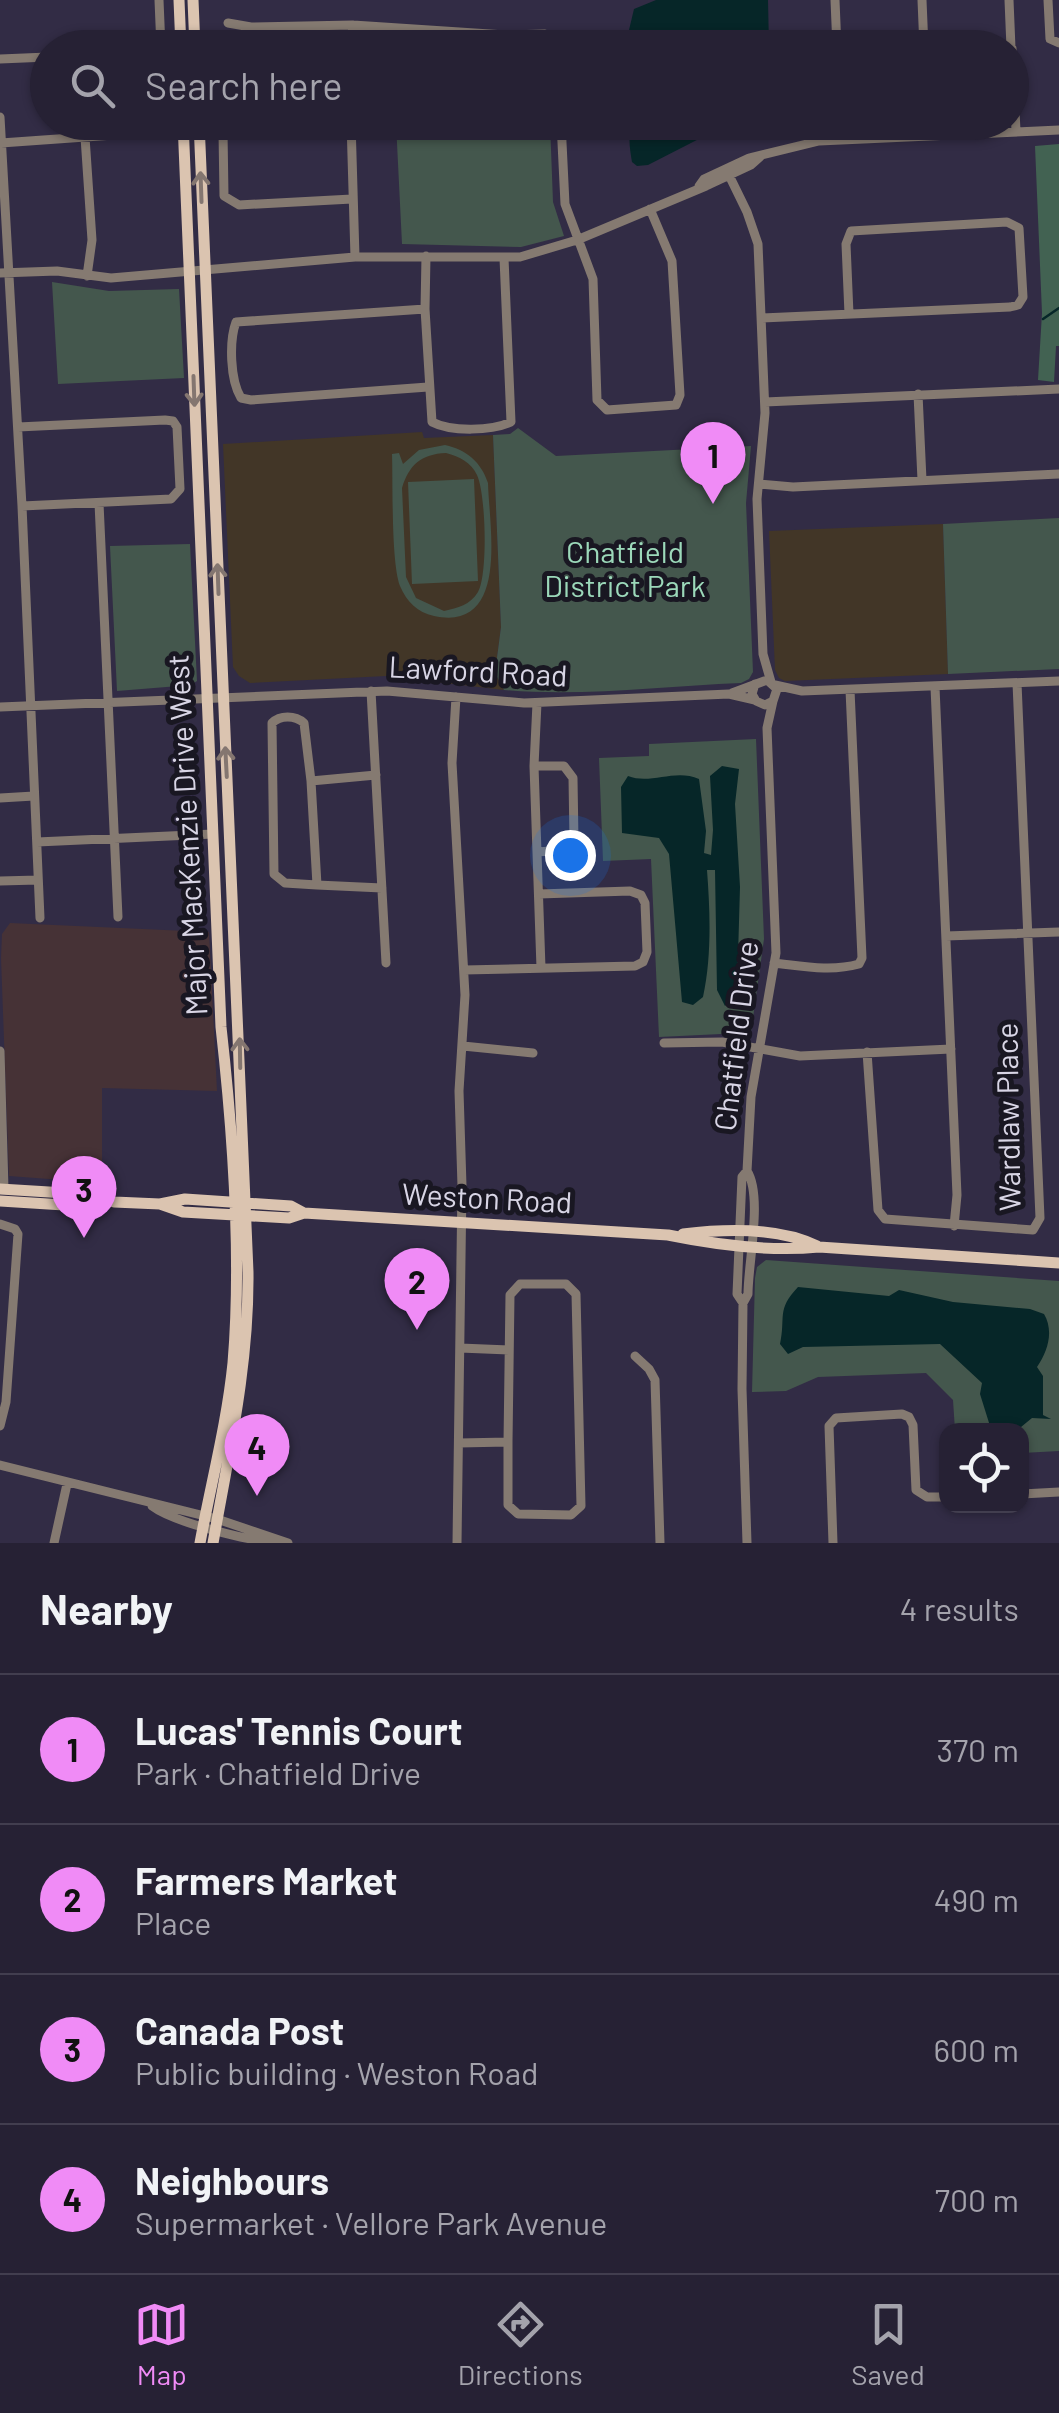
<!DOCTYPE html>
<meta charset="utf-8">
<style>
body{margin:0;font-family:Barlow,sans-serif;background:#2e293c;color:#f1f3f6}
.controls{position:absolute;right:30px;bottom:30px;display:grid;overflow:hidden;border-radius:20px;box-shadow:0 2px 8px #0004}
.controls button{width:90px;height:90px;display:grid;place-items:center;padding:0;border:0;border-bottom:2px solid #423e4f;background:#262134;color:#f1f3f6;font:50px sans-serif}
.you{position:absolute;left:570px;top:855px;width:35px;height:35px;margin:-25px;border:8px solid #fff;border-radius:50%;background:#1a73e8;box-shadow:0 0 0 15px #1a73e833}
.badge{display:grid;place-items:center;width:65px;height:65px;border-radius:50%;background:#f08bf6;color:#111;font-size:32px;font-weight:700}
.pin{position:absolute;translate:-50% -82px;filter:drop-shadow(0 2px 5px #0008)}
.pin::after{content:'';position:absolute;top:52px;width:35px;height:30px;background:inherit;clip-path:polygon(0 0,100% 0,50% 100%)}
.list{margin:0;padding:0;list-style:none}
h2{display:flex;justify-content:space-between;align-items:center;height:130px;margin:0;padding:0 40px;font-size:42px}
h2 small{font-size:32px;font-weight:400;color:#a4a3ac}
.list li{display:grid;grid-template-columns:65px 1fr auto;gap:30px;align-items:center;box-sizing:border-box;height:150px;padding:0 40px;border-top:2px solid #423e4f}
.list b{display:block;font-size:38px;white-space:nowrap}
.list p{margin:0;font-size:32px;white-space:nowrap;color:#a4a3ac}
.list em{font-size:32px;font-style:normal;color:#a4a3ac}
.icon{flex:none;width:55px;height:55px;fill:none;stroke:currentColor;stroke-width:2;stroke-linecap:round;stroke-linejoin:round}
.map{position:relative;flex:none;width:1059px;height:1543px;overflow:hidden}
.search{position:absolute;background:#262134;box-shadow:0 2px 8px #0004;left:30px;right:30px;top:30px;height:110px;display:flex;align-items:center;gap:25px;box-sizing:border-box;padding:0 35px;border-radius:55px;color:#a4a3ac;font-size:38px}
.sheet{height:730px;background:#262134}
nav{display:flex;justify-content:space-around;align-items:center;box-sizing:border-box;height:140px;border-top:2px solid #423e4f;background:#262134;font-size:28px;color:#a4a3ac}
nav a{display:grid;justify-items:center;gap:5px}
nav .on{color:#f08bf6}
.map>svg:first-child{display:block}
.industrial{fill:#463236}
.education{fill:#423627}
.green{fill:#44574d;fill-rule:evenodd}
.forest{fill:#426252}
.water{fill:#062628}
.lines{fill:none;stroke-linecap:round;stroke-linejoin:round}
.stream{stroke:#062628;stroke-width:2.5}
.minor{stroke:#857a71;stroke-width:9}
.major{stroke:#dbc4b0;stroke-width:11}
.oneway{stroke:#847670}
.labels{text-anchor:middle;stroke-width:10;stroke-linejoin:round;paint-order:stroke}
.park-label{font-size:30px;fill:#9cd9ba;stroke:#191722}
.street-label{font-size:30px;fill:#d8d5e5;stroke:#191722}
</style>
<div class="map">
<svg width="1059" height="1543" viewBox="0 0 1059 1543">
<rect width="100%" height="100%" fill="#322c45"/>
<path class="industrial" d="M10 923 209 932 217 1091 102 1088V1183L9 1176 1 958 2 934Z"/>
<path class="education" d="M422 432 424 438 493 435 501 627 495 673 504 690 386 676 250 683 239 676 233 667 223 444Z
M943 524 948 674 785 681 779 678 775 670 769 531Z"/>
<path class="green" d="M396 123H550L553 202 564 236 521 247 402 244Z
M52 282 109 291 179 289 184 378 58 384Z
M518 428 556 456 751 446 746 503 753 672 749 679 741 683C663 686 582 697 504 690L495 673 501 627 493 435 510 434Z
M445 445C467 450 481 462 488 483 489 526 510 632 434 616 417 612 407 602 400 586 391 562 393 484 392 454L399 453 403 464 419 450ZM446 453C460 457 471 462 477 475 486 494 488 575 478 592 470 605 458 608 444 611L416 598 406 577 402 488C409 465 421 454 446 453Z
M474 479 478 581 412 584 408 482Z
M1059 518V669L948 674 943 524Z
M190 544 197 681 191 685 117 691 110 546Z
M756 739 764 939 750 1039 721 1034 659 1037 651 859 603 861 599 758 649 756V744Z
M766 1260 1059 1281V1451L1022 1453V1430H955L953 1400 926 1373 818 1377 786 1391 752 1392 755 1278 757 1267Z"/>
<path class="forest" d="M1059 144V346H1056L1054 382 1038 380 1042 313 1035 146Z"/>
<path class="water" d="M656 0H768L769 47H631L629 30 634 9Z
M633 123V122L730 123 648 165 637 166 632 162C630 150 627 133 633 123Z
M722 766 739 769 735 804 740 887 737 991 725 1006 717 990 715 870H707C710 910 712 956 703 997L693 1005 682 1002 669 854 659 838 622 833 621 787 628 776C651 785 675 768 699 779L706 831 704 853 711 855 713 830 710 776Z
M798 1287 889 1296 899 1290 953 1302 1030 1309 1044 1314C1054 1331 1048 1351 1037 1367L1043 1376V1415L1051 1419 1032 1418 1021 1427 990 1426 980 1394 982 1383 940 1344 803 1347 788 1354 780 1344C786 1317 776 1310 798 1287Z"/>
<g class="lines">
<path class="stream" d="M1043 319 1059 308"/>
<path class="minor" d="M159 0 161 48
M835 0 837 48
M922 0 924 48
M1009 0 1011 48
M1048 0 1050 39 1059 43
M228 23 251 27 353 25 505 35 545 34 554 38 557 48
M62 48 66 45
M351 48 353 25
M1012 48 1016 131
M0 59 48 57
M0 117 22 506 40 918
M235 122 226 126 223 132 224 196 239 205 352 199
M351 122 355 257
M561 122 565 204 593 279 597 400 607 410 676 405 680 395 672 261 650 209
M841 122 842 139
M85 137 92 240 87 276
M1 143 156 132 163 122
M726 169 747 212 758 244 765 413 757 499 763 654 771 682
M699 186 704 179 749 158 819 141 1059 130
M426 256 425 309 432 422C451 432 492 431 511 422L504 258
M0 273 57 271 111 278 355 257H520L577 240 706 186 751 165 760 157
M425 309 236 322C229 341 230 380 241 398L251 400 428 387
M762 318 1010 307 1018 305 1023 297 1019 228 1007 222 851 231 846 244 849 314
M918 394 922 480
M765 402 1059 389
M18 427 165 420 173 421 177 427 180 489 171 499 22 506
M759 484 793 487 1059 474
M99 503 118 917
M775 685 802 691 1059 681
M935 687 957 1195 954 1226
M371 691 386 963
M732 693 767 680 777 689 773 701 765 705 756 701 752 694 755 684
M456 697 452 763 465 995 459 1091 462 1186 457 1543
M537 703 534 766 541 968
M0 707 387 691 524 703 729 694 755 700
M534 766H564L573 778 574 841 565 850 537 852
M311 781 317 885 285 883 274 874 272 723C280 715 295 715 304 723L311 781 376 775
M0 798 34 796
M37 842 213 834
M0 881 38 880
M317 885 382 888
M946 936 1059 932
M774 963C802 966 831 972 859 964L862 958 850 690
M464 970 635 966 643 962 647 952 645 903 641 895 630 891 539 894
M664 1043 722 1042 800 1056 951 1049
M463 1046 533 1053
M0 1051 4 1189
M867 1052 878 1210 885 1219 1033 1230 1040 1218 1017 683
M0 1224 15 1229 18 1234 6 1402 0 1426
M743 1303 737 1294 742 1177 747 1171 751 1097 776 953 767 728 773 701
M460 1348 509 1350
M635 1356 649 1369 655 1380 660 1543
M459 1443 508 1442V1505L518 1514 571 1515 581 1506 576 1294 566 1284H520L510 1295 508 1442
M0 1465 217 1519 288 1543
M1022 1494 1059 1492
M152 1506C173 1522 254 1543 280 1542
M54 1543 67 1484
M747 1543 742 1389 743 1303 748 1294C748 1263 763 1196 747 1171
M833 1543 829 1426 836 1418 902 1414 909 1417 913 1425 916 1490 927 1497H946"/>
<path class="major" d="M179 0 181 48
M193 0 195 48
M183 122 221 1027C233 1134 242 1256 233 1363 227 1423 211 1483 200 1543
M199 122 248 1272C249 1365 229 1452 213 1543
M0 1189 98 1195 114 1202 160 1204 185 1199 291 1206 304 1213
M0 1201 96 1207 107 1201
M160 1204 183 1212 289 1218 304 1213 668 1235C717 1245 769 1252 819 1247L1059 1263
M683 1234C724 1229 779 1227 817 1246"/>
</g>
<defs><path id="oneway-shaft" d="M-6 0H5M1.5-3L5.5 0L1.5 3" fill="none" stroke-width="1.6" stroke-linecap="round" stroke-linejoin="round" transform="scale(2.5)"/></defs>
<g class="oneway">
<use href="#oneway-shaft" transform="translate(201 187) rotate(-92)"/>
<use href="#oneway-shaft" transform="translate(194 391) rotate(88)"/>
<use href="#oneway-shaft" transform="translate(218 579) rotate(-92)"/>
<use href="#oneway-shaft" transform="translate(226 762) rotate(-93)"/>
<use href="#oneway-shaft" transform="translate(240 1053) rotate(-91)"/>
</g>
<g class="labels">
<g class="park-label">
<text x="625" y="563">Chatfield<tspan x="625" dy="34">District Park</tspan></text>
</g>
<g class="street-label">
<text transform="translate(478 672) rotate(3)" y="10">Lawford Road</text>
<text transform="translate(188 835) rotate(-93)" y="10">Major MacKenzie Drive West</text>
<text transform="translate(737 1036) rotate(-83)" y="10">Chatfield Drive</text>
<text transform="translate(1009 1117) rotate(-91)" y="10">Wardlaw Place</text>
<text transform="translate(487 1199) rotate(3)" y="10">Weston Road</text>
</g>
</g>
</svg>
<div class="controls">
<button><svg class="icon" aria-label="locate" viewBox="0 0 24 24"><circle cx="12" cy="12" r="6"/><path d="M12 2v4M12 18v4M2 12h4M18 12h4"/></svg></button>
</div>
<div class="you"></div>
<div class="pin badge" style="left:713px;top:504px">1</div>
<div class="pin badge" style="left:417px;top:1330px">2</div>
<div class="pin badge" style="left:84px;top:1238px">3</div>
<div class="pin badge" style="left:257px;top:1496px">4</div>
<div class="search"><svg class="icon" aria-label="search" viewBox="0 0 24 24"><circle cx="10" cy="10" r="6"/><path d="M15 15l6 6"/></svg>Search here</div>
</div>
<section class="sheet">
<h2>Nearby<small>4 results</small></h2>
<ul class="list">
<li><span class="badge">1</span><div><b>Lucas' Tennis Court</b><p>Park · Chatfield Drive</p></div><em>370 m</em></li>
<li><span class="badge">2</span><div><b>Farmers Market</b><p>Place</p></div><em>490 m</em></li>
<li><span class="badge">3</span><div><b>Canada Post</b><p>Public building · Weston Road</p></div><em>600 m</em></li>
<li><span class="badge">4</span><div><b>Neighbours</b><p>Supermarket · Vellore Park Avenue</p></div><em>700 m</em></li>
</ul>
</section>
<nav>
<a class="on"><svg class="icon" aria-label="map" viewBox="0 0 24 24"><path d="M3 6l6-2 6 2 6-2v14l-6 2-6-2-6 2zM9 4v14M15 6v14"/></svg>Map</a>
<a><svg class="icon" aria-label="directions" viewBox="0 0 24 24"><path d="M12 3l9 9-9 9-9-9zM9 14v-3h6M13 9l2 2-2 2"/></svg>Directions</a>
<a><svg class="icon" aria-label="saved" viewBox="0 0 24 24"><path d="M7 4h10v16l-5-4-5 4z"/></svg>Saved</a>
</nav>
